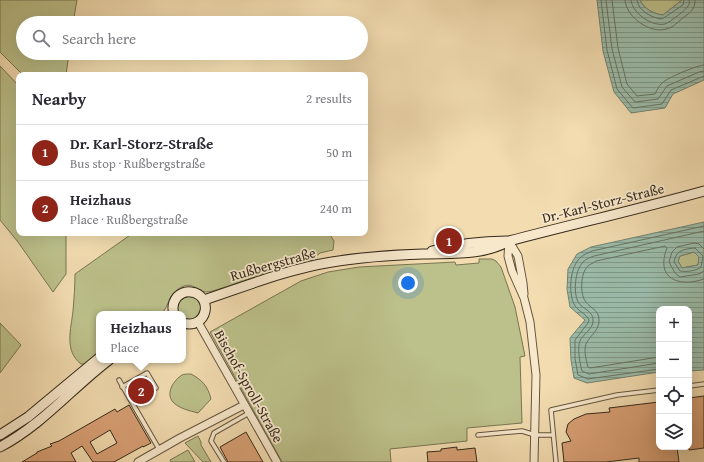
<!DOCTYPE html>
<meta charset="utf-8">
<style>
body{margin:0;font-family:"Gentium Book Plus",serif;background:#f2f2f3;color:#2b2b33}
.controls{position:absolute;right:12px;bottom:12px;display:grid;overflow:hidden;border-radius:8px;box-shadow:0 4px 16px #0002}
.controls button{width:36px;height:36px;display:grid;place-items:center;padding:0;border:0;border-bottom:1px solid #e1e1e2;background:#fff;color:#2b2b33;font:20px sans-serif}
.you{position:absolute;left:408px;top:283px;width:14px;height:14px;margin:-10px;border:3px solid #fff;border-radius:50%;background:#1a73e8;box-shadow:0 0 0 6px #1a73e833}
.badge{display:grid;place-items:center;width:26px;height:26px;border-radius:50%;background:#8f2418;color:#fff;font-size:13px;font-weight:700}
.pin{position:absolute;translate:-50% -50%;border:2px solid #fff;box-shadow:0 1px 4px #0006}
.popup{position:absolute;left:96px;top:311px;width:90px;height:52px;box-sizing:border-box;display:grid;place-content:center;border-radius:8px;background:#fff;filter:drop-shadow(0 1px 3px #0005);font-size:13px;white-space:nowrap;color:#7c7c81}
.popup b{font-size:15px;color:#2b2b33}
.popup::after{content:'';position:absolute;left:50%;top:100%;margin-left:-8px;border:8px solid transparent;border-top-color:#fff}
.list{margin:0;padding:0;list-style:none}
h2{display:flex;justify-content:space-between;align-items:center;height:52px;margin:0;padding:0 16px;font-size:17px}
h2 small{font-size:13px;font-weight:400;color:#7c7c81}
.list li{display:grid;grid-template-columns:26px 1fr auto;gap:12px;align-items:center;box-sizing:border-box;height:56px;padding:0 16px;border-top:1px solid #e1e1e2}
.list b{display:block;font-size:15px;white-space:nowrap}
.list p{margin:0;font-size:13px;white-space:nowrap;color:#7c7c81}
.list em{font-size:13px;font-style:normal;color:#7c7c81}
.icon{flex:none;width:22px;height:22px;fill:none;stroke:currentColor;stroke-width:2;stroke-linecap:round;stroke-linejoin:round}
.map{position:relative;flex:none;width:704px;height:462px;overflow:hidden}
.search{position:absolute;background:#fff;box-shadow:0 4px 16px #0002;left:16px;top:16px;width:352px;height:44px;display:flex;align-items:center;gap:10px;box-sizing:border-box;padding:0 14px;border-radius:22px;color:#7c7c81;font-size:15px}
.panel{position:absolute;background:#fff;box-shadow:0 4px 16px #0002;left:16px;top:72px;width:352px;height:164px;border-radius:8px}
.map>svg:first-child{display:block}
.green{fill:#bcc08a;stroke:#797552}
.water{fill:url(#water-rules);stroke:#738271;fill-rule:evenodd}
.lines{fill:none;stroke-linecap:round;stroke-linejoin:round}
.shore{stroke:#687362;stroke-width:1}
.building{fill:#d8a075;stroke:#362a1b;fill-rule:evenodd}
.lane-casing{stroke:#655640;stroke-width:5.5}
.street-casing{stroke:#655640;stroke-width:9}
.secondary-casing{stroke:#362a1b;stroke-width:11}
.lane{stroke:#f7e8cc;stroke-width:3.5}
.street{stroke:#f7e8cc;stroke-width:7}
.secondary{stroke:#f7e8cc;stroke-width:9}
.labels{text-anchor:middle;stroke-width:3.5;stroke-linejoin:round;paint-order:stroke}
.street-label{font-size:14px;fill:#362a1b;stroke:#f7e8cc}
</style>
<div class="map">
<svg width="704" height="462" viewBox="0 0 704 462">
<defs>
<pattern id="water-rules" width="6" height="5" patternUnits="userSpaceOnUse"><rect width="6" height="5" fill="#9bbcaa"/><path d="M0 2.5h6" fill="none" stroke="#7f998a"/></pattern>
</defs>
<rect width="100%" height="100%" fill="#f2dcb0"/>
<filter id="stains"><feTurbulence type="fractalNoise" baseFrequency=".005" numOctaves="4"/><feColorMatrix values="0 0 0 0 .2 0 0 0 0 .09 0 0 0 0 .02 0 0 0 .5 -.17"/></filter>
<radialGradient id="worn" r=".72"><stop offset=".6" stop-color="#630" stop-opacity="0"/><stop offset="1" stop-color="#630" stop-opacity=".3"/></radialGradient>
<path class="green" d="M0 0H77L73 23H23V53H69L66 75H23L0 52Z
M640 0H682L663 15C654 14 644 9 640 0Z
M0 66 19 86V233H66V274L53 292 18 242 0 220Z
M133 233H329L334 241 333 250 320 253 311 261 219 289C215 290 211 292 206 292 194 290 192 279 177 290 168 296 169 307 161 314H99V355L87 364H81C64 351 71 329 73 311 74 299 75 286 75 274Z
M694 252 699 257 698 265 682 268 678 261 680 256Z
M479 259H492L496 261 501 267 515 307 525 356 520 357 522 423 467 428V441L390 449 391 462H282L210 332 301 281 328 272 359 267 455 262 456 265 479 263Z
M192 295C209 307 199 325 183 318V314H179C174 302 180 296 192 295Z
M0 323 21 345 0 373Z
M191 374C202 380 208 386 211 399L198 413C190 411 178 408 173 402 165 393 174 380 182 375 184 374 188 374 191 374Z
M198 436 201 442V445L211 462H203L185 443Z
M188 450 195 462H171L170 460Z"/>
<path class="water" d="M597 0H640C644 9 654 14 663 15L682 0H704V80L673 94 665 108 631 113 614 92 603 51Z
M704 222V370L689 371V309H659V372L587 383 574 378 571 360 570 338 585 320 570 307 567 289 568 269 577 254 591 247ZM694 252 699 257 698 265 682 268 678 261 680 256Z"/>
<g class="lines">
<path class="shore" d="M601 0 607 50 617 89 633 108 662 104 671 90 704 76
M606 0 612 49 622 87 635 102 658 99 667 86 699 72 704 71
M612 0 618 48 627 84 637 96 655 94C657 90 659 86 662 83 667 78 697 65 704 65
M625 0C626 17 650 34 666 29 673 28 679 21 684 17 691 12 695 9 695 0
M631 0C632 13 652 27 665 24 670 22 686 10 688 6 690 4 689 3 689 0
M637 0C638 11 652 18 662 19L683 5 684 0
M695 248 703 256 701 267C697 271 686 272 680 271L674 262C676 250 684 249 695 248Z
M704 249 699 244 694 243 677 247 672 252 669 262 675 273 680 277 699 274 704 271
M659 357 590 368 588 367C586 360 583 348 587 342 591 335 599 330 599 321 600 309 588 308 584 299 580 290 581 272 588 266 590 264 594 263 596 261L665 246 667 248C655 278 678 288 704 279
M659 363 589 374 582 371C580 364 577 347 580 341 583 334 593 329 593 321 594 311 582 309 578 302 573 292 575 270 583 262 586 259 591 257 594 256L704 231
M659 369 588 379 578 375 575 359V340L588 323 589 320C586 313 577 311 574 304 568 292 570 266 581 257 584 254 589 253 592 251L704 226"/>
</g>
<path class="building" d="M141 380 151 398 141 403 131 386Z
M704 396V448L689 450V398Z
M659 402V447H677L679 462H639V458L606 462H564L562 443 571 441 566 432 568 424 574 419 586 414 610 412 609 408Z
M129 405 151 443 143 447V446L114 462H93L82 446 71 453 76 462H22L37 453V452L52 446 50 444 59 441 115 409 117 412ZM110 430 117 443 97 454 90 442Z
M246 432 263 462H228L220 447Z
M457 447V450L475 448 477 462H428L427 452 441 451V449Z"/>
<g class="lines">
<g class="lane-casing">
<path id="lane" d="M119 380 159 449
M689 386 704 384
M122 387 147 373 156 388
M478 435 522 431 535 435H553
M224 462 211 441 214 433 249 413
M556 462 551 410 617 395 659 390"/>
</g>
<g class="street-casing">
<path id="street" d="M509 241 508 256 512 271 524 298 530 322 536 375 534 462
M509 241 518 256 523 283 524 294
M198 322 277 462
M138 462 180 438 244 405"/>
</g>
<g class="secondary-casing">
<path id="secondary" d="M432 251C457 244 481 241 507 241
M204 300C246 286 288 269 332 262 362 257 393 255 423 254 453 253 482 256 509 241 574 224 639 209 704 191
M174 314C172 308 173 302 177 297 181 293 186 291 191 292 214 295 208 330 183 323
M0 435 28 417 99 358
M0 447C42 425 72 388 109 360"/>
</g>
<use href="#lane" class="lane"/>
<use href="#street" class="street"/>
<use href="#secondary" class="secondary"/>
</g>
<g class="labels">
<g class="street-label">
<text transform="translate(603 203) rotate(-14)" y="5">Dr.-Karl-Storz-Straße</text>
<text transform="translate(273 264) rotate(-16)" y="5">Rußbergstraße</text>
<text transform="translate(249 386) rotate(61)" y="5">Bischof-Sproll-Straße</text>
</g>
</g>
<rect width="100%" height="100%" filter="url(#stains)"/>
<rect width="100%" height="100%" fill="url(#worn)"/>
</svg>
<div class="controls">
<button>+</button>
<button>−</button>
<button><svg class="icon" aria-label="locate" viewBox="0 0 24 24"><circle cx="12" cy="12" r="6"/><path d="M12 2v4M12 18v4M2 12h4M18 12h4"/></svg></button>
<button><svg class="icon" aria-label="layers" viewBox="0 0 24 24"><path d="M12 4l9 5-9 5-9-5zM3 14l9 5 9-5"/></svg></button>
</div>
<div class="you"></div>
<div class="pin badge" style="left:449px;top:241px">1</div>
<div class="pin badge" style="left:141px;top:391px">2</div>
<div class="popup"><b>Heizhaus</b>Place</div>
<div class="search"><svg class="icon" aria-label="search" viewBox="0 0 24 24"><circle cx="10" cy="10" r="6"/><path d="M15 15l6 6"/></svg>Search here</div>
<section class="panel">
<h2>Nearby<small>2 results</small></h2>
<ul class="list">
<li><span class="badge">1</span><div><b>Dr. Karl-Storz-Straße</b><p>Bus stop · Rußbergstraße</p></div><em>50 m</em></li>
<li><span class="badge">2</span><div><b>Heizhaus</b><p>Place · Rußbergstraße</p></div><em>240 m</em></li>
</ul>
</section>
</div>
